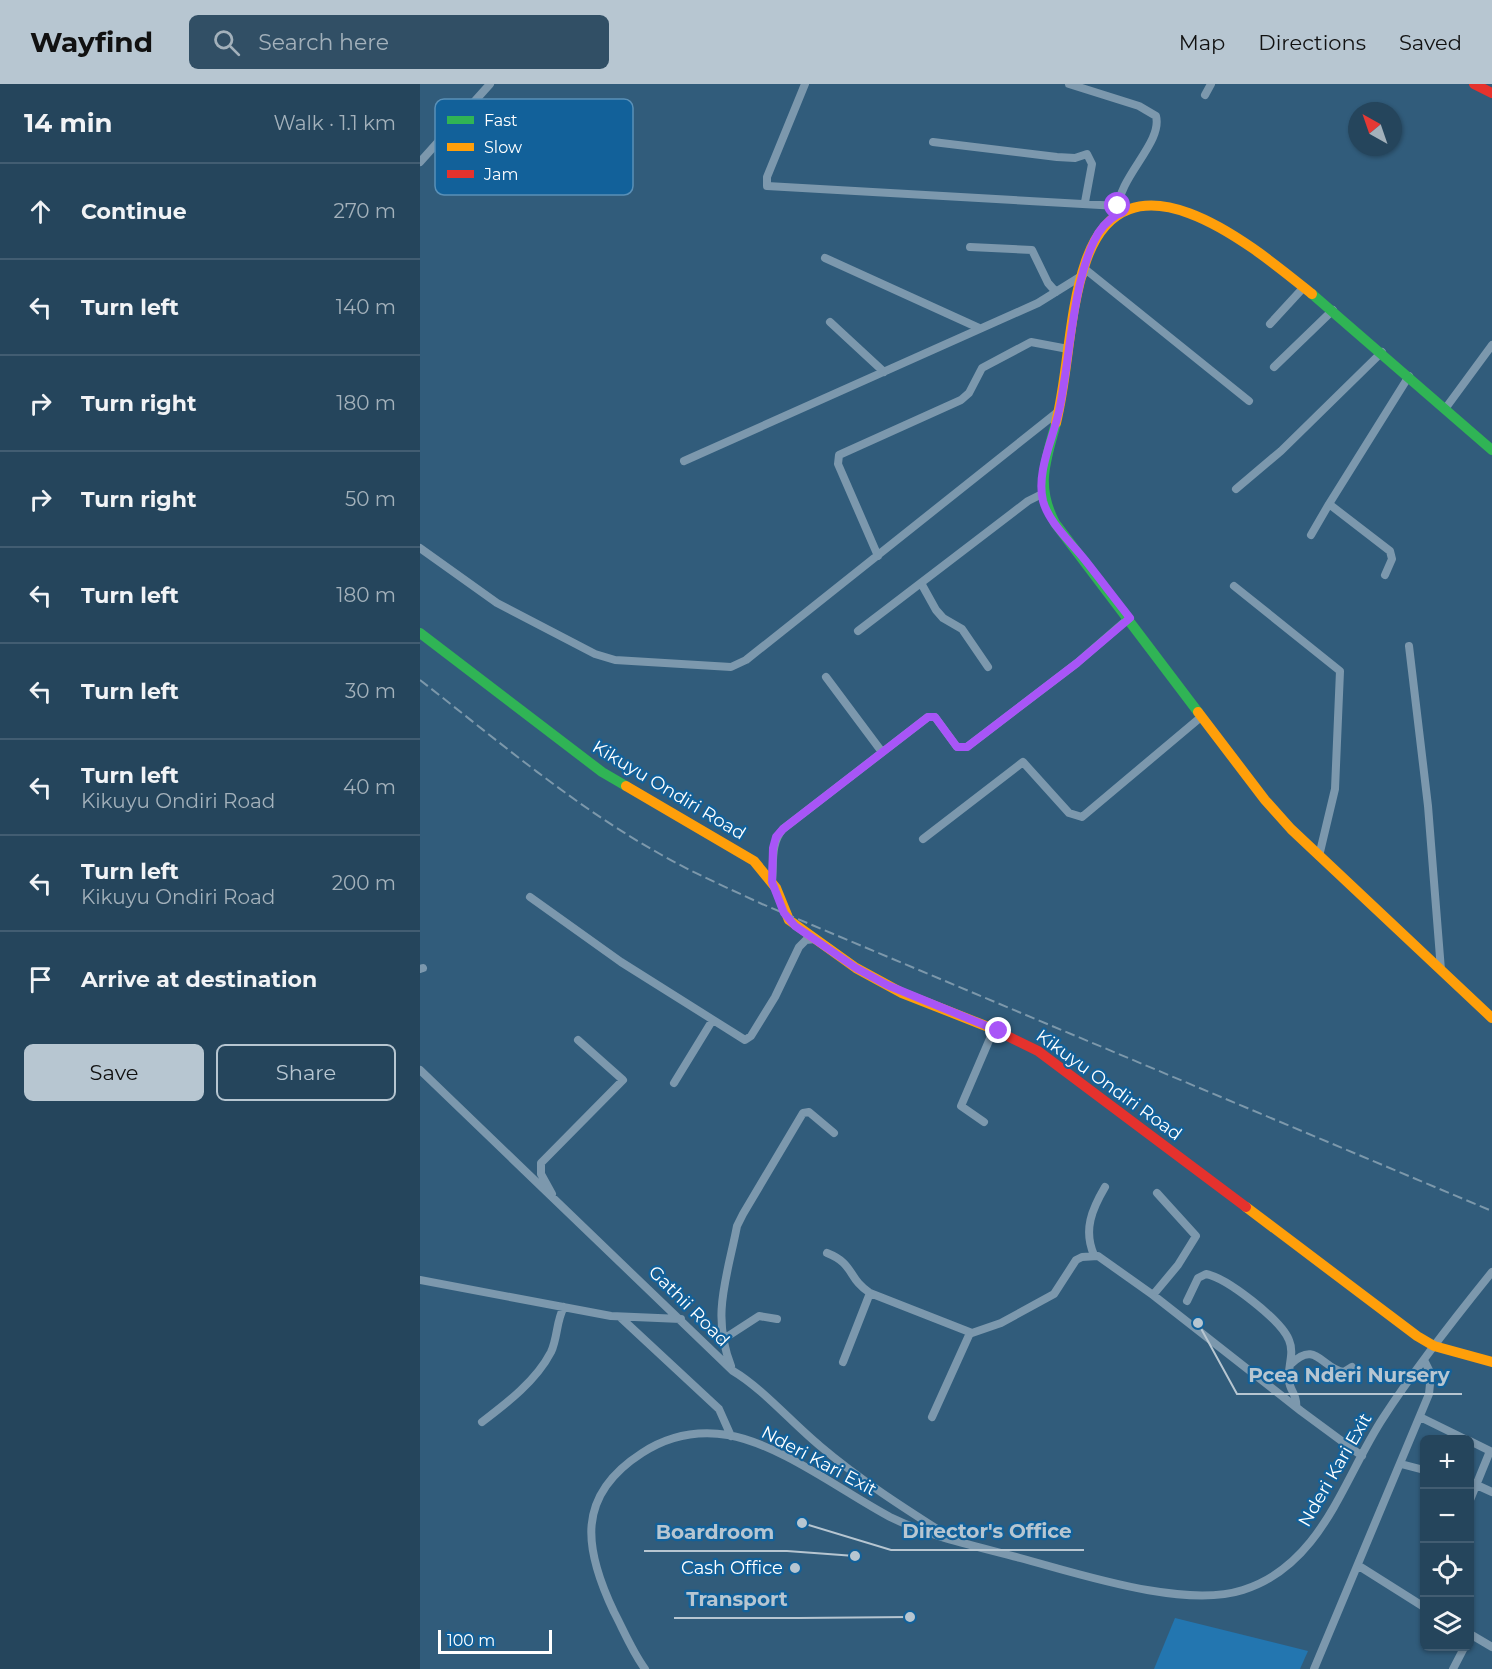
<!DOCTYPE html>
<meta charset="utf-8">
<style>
body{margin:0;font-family:Montserrat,sans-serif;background:#314f65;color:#f1f3f6}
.controls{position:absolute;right:18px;bottom:18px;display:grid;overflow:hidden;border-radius:9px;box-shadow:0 2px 4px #0004}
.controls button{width:54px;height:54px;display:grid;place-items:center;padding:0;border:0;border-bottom:2px solid #425d72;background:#25455c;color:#f1f3f6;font:30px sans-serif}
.compass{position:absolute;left:928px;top:18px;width:54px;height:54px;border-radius:50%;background:#25455c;box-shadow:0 2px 4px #0004;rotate:320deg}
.scale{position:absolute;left:18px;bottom:15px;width:114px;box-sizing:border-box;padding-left:6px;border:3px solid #fff;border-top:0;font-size:16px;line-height:21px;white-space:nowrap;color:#fff;-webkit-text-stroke:4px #12619a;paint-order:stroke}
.stop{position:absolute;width:18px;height:18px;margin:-14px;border:4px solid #a855f7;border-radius:50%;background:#fff}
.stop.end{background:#a855f7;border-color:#fff;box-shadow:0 2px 6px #0008}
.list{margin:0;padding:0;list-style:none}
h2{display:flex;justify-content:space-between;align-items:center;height:78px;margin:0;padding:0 24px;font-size:26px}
h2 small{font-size:20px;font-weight:400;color:#a3b1bb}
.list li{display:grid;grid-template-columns:39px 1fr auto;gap:18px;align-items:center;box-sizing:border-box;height:96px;padding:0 24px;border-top:2px solid #425d72}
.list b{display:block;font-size:22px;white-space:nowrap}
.list p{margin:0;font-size:20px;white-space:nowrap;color:#a3b1bb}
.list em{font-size:20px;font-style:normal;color:#a3b1bb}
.actions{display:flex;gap:12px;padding:18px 24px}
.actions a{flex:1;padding:14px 0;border:2px solid #b7c6d1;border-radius:9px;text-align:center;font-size:21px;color:#b7c6d1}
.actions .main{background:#b7c6d1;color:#111}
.icon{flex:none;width:33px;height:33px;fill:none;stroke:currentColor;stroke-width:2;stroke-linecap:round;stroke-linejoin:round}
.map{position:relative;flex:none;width:1072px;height:1585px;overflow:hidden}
header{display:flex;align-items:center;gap:36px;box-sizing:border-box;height:84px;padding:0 30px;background:#b7c6d1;color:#111}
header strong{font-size:28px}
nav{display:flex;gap:33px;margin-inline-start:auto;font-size:21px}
.search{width:420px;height:54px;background:#314f65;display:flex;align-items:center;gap:15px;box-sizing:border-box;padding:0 21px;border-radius:9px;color:#a3b1bb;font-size:22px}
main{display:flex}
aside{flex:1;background:#25455c}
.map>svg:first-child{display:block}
.green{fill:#2376b0}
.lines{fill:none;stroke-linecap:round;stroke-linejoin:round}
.street{stroke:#7c98ad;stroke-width:8}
.fast{stroke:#30b455;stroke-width:10}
.slow{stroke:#ff9f0a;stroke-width:10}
.jam{stroke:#e5322d;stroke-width:10}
.rail{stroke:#7c98ab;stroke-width:2;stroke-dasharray:10 4.5;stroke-linecap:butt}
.route{stroke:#a855f7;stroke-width:8}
.poi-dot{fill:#b7c6d1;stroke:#12619a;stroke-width:2}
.labels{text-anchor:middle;stroke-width:4.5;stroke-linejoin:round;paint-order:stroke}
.street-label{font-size:18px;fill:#fff;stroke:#12619a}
.poi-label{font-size:18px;fill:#fff;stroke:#12619a;text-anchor:end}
.key{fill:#12619a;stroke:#5990b8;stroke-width:1.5}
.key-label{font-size:16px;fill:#fff}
.leader{fill:none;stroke:#b7c6d1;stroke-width:2}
.callout-dot{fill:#b7c6d1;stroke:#12619a;stroke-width:2}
.callout-label{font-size:20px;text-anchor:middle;font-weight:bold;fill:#b7c6d1;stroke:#12619a;stroke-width:4.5;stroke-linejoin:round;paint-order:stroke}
</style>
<header>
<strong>Wayfind</strong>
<div class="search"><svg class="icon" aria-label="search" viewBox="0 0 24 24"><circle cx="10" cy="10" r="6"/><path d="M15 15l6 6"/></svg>Search here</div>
<nav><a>Map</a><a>Directions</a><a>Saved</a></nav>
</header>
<main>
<aside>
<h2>14 min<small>Walk · 1.1 km</small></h2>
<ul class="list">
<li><svg class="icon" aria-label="ahead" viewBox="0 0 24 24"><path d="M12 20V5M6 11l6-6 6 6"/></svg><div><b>Continue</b></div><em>270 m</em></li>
<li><svg class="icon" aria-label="left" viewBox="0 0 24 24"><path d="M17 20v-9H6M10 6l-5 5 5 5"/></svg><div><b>Turn left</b></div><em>140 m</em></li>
<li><svg class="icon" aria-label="right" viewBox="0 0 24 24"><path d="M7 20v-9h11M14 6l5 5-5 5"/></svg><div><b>Turn right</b></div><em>180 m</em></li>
<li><svg class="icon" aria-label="right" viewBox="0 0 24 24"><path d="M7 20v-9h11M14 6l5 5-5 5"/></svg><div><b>Turn right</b></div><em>50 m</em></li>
<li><svg class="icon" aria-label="left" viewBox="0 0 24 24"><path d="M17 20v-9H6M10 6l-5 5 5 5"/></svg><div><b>Turn left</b></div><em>180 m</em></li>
<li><svg class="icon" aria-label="left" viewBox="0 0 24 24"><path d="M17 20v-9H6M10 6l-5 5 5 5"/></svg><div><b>Turn left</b></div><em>30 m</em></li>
<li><svg class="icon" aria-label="left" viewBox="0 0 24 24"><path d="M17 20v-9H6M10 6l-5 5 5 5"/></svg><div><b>Turn left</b><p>Kikuyu Ondiri Road</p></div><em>40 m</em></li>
<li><svg class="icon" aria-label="left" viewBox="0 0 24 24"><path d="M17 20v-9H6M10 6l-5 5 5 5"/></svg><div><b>Turn left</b><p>Kikuyu Ondiri Road</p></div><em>200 m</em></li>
<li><svg class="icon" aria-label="arrive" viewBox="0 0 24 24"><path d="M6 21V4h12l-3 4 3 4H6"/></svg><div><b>Arrive at destination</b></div></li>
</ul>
<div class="actions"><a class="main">Save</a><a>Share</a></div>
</aside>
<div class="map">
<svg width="1072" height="1585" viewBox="0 0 1072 1585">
<rect width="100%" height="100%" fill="#315c7b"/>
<path class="green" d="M755 1534 888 1567 880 1585H734Z"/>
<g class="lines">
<path class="street" d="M385 0 347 93V102L698 122
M649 0 719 22 736 32C743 59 698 93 698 126
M785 11 791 0
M513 58 637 73 655 74 667 70 672 80 665 118
M0 78 70 0
M550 163 612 166 628 199 636 208
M405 174 559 244
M665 185 829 317
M410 238 464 288
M850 240 884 203
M854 283 913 226
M1025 325 1072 261
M264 377 618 219 663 191
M816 405 861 367 962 268
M891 451 909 420
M0 464 77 519 175 570 195 576 311 583 326 576 639 327
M458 472 418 380 419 371 541 316 549 309 562 284 611 258 648 265
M965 491 972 475 970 467 909 420 989 292
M501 499 516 526 523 534 542 545 568 583
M814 502 920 587 915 705 899 772
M438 547 608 417 622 410
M989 562 1008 722 1021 886
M406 593 462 668
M503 755 603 678 649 729 662 733 781 633
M352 798C354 778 350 760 363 745L508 633H515L537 663H547L657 579 709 534
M110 813 201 878 325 956 331 952 355 913 379 863 386 856 395 855
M0 885 3 884
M0 986 313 1287C342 1304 373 1340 400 1362 440 1396 484 1424 528 1452
M254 999 292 937
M564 1038 541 1022 574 945
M132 1110 121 1090V1079L203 996 158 956
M407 1169C435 1180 427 1194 450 1209L552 1249 581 1239 634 1210 656 1176 662 1173 678 1172 733 1211 881 1327 942 1372
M674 1171C663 1146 672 1125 685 1103
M0 1196 191 1232 261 1235
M733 1211 758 1181 776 1152 737 1109
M767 1217 778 1194 786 1190C807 1194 861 1236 869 1256 875 1270 867 1283 869 1297 870 1307 878 1312 876 1323
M200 1233 299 1325 311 1352
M302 1256 339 1232 357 1235
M423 1278 450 1209
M871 1280C896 1255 902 1285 924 1288L932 1283
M311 1282C291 1231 307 1194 317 1142L323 1130 383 1029 389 1028 414 1049
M512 1333 550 1249
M1000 1333 1047 1356
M62 1338C87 1319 116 1297 131 1268 138 1253 136 1237 144 1223
M1050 1357 1072 1368
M981 1380 1004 1386
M1050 1398 1072 1408
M1050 1416 1070 1367
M939 1482 1004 1523
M1050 1550 1072 1563
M225 1585C212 1567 204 1547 194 1528 164 1465 155 1412 222 1369 248 1352 277 1346 308 1351 360 1360 423 1408 470 1433 511 1453 556 1462 600 1474 660 1490 764 1525 823 1506 902 1481 923 1395 963 1334 996 1283 1034 1235 1072 1188
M894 1585 1009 1310 1011 1290 1004 1276
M1033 1585 1045 1562"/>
<path class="fast" d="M892 210 1072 366
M636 339C626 377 615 401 635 439L778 628
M0 549 182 688 206 702"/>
<path class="slow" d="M636 339C649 286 648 229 666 177 708 56 835 164 892 210
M778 628 845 716 871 745 1072 934
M206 702 334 777 356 804 369 836 436 884 482 909 571 944
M826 1123 997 1252 1014 1262 1072 1278"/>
<path class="jam" d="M1054 0 1072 9
M571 944 618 967 826 1123"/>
<path class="rail" d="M0 596C77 656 154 722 240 770 273 789 308 804 342 820L1072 1127"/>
</g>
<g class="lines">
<path class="route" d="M579 947 467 901 436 884 375 842 364 829 352 798 353 764 356 753 363 745 508 633H515L537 663H547L657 579 710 534C695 515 680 495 665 476 651 458 629 439 623 417 616 388 633 355 639 327 650 276 652 204 674 157 679 146 688 136 698 130V122"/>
</g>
<circle class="poi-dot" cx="375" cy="1484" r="6"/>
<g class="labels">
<g class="street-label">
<text transform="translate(249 706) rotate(31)" y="6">Kikuyu Ondiri Road</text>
<text transform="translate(689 1001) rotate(36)" y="6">Kikuyu Ondiri Road</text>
<text transform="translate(269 1222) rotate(45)" y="6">Gathii Road</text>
<text transform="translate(399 1377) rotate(28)" y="6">Nderi Kari Exit</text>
<text transform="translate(915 1386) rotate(-60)" y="6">Nderi Kari Exit</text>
</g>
<g class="poi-label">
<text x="363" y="1490">Cash Office</text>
</g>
</g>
<rect x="15" y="15" width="198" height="96" rx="9" class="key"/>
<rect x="27" y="32" width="27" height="8" fill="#30b455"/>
<rect x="27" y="59" width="27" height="8" fill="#ff9f0a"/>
<rect x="27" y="86" width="27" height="8" fill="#e5322d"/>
<g class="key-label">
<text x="64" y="42">Fast</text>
<text x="64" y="69">Slow</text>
<text x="64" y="96">Jam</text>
</g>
<path class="leader" d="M778 1239L817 1310H1042M382 1439L471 1466H664M435 1472L367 1467H224M490 1533L379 1534H254"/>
<g class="callout-dot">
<circle cx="778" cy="1239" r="6"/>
<circle cx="382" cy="1439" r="6"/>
<circle cx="435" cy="1472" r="6"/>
<circle cx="490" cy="1533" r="6"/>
</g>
<g class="callout-label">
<text x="929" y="1298">Pcea Nderi Nursery</text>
<text x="567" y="1454">Director's Office</text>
<text x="295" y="1455">Boardroom</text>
<text x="317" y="1522">Transport</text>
</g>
</svg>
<div class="controls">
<button>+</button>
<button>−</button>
<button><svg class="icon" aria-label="locate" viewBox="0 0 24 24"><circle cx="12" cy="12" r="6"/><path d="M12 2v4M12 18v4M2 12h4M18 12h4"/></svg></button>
<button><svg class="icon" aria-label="layers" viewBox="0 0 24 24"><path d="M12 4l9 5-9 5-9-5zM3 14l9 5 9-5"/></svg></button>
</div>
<svg class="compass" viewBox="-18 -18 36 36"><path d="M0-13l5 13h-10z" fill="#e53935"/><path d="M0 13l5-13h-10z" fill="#a3b1bb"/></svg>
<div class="scale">100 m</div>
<div class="stop" style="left:698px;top:122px"></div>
<div class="stop end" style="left:579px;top:947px"></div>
</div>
</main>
